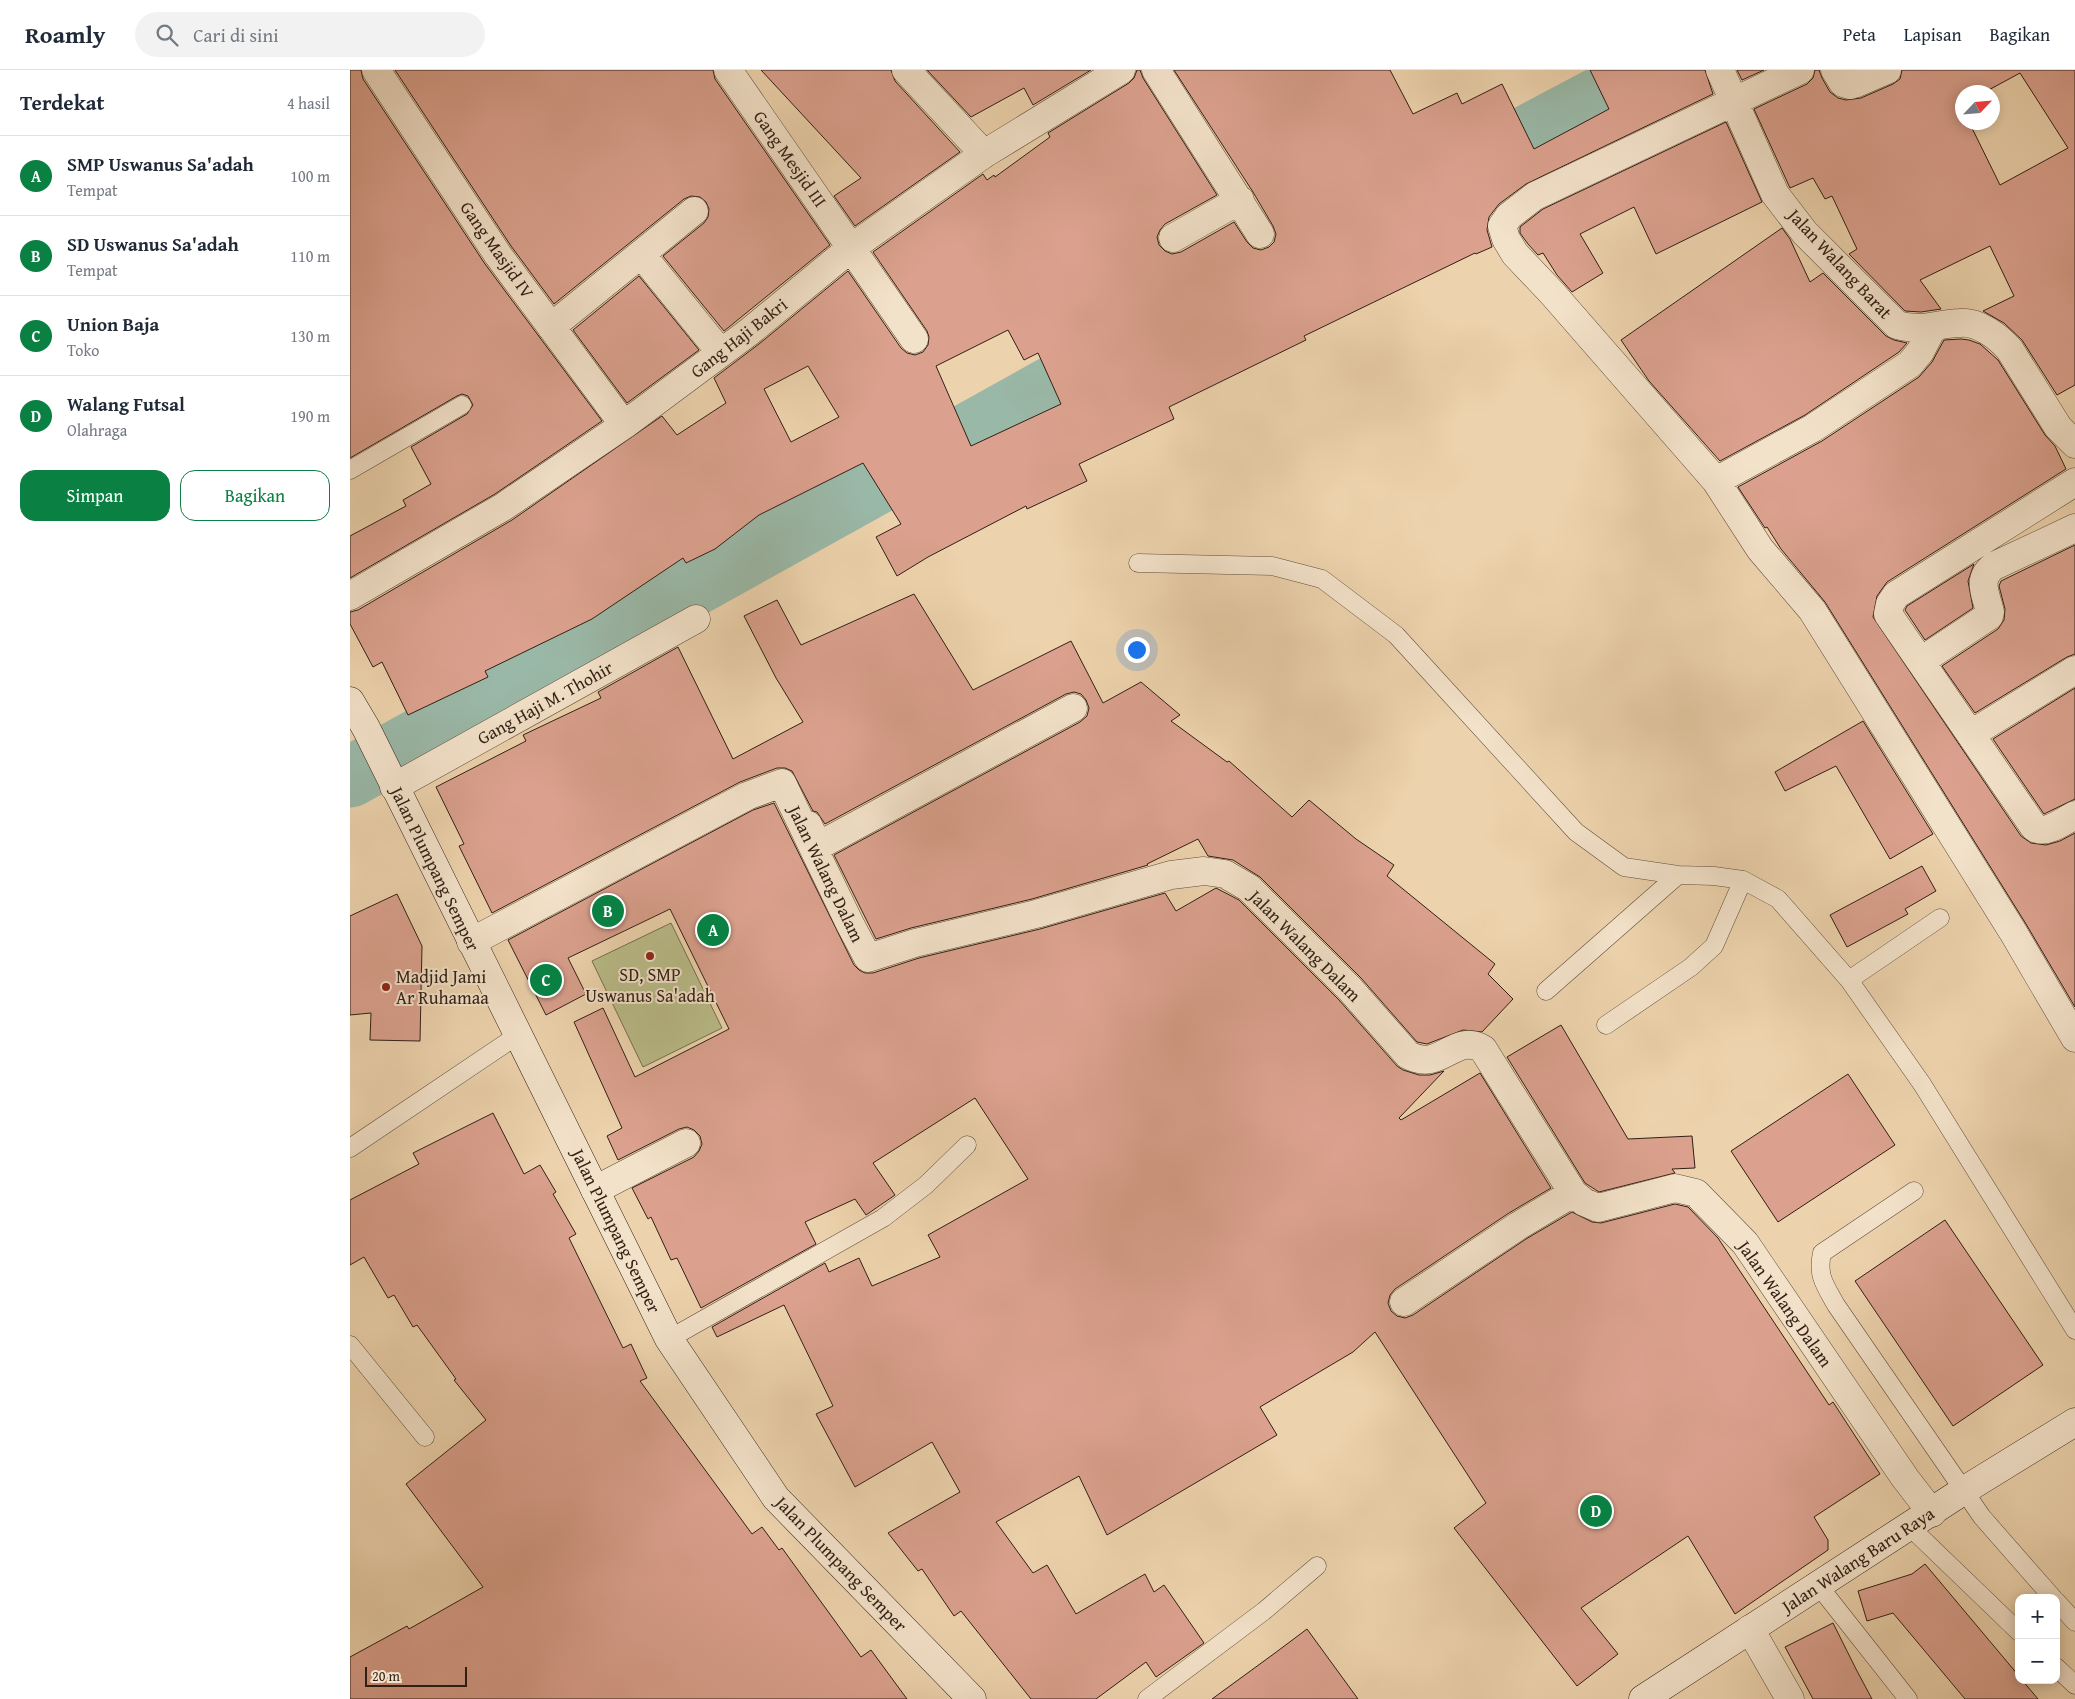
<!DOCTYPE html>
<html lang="id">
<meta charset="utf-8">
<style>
body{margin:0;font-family:"Gentium Book Plus",serif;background:#f2f2f3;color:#1f2937}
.controls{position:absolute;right:15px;bottom:15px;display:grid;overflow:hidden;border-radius:10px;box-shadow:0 2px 12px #0003}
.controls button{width:45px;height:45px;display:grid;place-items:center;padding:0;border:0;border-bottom:1px solid #e0e1e3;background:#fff;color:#1f2937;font:25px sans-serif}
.compass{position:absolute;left:1605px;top:15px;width:45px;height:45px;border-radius:50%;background:#fff;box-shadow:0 2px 12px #0003;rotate:64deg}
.scale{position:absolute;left:15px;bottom:12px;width:102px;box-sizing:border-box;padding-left:5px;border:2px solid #311f14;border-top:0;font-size:14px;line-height:18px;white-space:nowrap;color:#311f14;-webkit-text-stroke:4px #f3e2ca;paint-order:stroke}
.you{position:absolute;left:786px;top:579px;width:18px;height:18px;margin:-12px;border:4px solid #fff;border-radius:50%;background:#1a73e8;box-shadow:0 0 0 8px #1a73e833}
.badge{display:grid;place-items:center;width:32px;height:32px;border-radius:50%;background:#0b8043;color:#fff;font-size:16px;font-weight:700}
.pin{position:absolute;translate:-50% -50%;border:2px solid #fff;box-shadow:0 1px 5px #0006}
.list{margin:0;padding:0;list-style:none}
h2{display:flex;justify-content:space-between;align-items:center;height:65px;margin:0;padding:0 20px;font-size:21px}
h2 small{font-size:16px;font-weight:400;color:#747a83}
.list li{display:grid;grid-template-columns:32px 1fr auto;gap:15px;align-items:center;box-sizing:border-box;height:80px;padding:0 20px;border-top:1px solid #e0e1e3}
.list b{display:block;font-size:19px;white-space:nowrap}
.list p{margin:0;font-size:16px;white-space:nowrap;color:#747a83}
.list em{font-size:16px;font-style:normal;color:#747a83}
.actions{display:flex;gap:10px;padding:15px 20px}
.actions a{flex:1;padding:11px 0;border:1px solid #0b8043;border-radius:15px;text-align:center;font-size:18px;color:#0b8043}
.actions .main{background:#0b8043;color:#fff}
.icon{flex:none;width:28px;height:28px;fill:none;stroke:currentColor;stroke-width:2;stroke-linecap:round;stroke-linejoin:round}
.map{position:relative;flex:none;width:1725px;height:1629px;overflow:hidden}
header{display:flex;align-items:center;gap:30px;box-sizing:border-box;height:70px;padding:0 25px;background:#fff;border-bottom:1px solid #e0e1e3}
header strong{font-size:24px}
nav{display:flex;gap:28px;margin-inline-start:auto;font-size:18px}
.search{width:350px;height:45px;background:#f2f2f3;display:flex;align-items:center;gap:12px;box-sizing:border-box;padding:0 18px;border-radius:28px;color:#747a83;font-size:19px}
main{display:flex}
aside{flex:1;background:#fff}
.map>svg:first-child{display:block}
.garden{fill:#b9bc89;stroke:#756e4e}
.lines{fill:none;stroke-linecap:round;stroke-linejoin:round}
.river{stroke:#9ab8a7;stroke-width:61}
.building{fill:#dba18e;stroke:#311f14;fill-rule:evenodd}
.lane-casing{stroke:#604c3a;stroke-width:19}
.street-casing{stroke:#604c3a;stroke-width:29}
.secondary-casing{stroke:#311f14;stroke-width:29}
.lane{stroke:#f3e2ca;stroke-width:18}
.street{stroke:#f3e2ca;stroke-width:28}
.secondary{stroke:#f3e2ca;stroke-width:28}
.poi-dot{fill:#8f2418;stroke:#f3e2ca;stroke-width:2}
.labels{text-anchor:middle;stroke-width:4;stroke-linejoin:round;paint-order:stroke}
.street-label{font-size:18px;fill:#311f14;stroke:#f3e2ca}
.poi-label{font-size:18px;fill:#311f14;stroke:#f3e2ca}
</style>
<header>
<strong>Roamly</strong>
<div class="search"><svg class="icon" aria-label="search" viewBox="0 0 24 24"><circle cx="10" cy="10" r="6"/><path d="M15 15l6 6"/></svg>Cari di sini</div>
<nav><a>Peta</a><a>Lapisan</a><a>Bagikan</a></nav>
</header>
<main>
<aside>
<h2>Terdekat<small>4 hasil</small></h2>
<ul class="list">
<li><span class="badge">A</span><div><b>SMP Uswanus Sa'adah</b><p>Tempat</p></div><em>100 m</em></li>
<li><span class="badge">B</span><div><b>SD Uswanus Sa'adah</b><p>Tempat</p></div><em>110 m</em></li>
<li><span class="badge">C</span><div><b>Union Baja</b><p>Toko</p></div><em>130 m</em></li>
<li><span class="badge">D</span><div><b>Walang Futsal</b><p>Olahraga</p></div><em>190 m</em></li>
</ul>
<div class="actions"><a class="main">Simpan</a><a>Bagikan</a></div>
</aside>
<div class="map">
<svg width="1725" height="1629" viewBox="0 0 1725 1629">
<rect width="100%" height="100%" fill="#edd3ad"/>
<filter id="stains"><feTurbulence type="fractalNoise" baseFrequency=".004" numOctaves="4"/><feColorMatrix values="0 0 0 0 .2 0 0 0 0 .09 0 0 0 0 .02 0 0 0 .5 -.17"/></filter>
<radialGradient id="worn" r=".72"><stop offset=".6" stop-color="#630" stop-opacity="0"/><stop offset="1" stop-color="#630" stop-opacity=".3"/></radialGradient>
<path class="garden" d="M321 853 372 958 293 997 242 891Z"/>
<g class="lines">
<path class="river" d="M1103 105 1301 0
M0 707 777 275"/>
</g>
<path class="building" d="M0 0H11L13 9 135 194 252 351 145 424 0 508V466L56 436 53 430 81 414 61 377 117 344 123 335 118 326 112 324 107 326 0 388Z
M45 0H363L365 9 480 175 374 261 313 186 354 153 358 147 359 139 356 132 350 127 341 126 334 129 204 234 161 176Z
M411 0H541L545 11 610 82 505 156 484 126 511 108Z
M577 0H741L683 35 674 18 621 47Z
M787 0H790L793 8 867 125 815 154 810 160 807 167 809 175 815 181 822 184 831 182 884 152 897 172 903 178 911 180 919 177 924 172 926 164 923 156 903 122 824 0H1040L1063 44 1107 23 1112 34 1152 14 1184 79 1259 39 1240 0H1355L1363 24 1176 114 1149 134 1139 147 1137 160 1142 177 1126 184 1125 183 954 266 956 270 819 337 824 349 729 394 737 411 677 439 676 436 578 487 547 506 526 467 551 454 513 393 409 445 365 479 336 493 333 488 242 549 135 601 138 607 58 645 32 592 23 597 0 554V542L8 540 162 450 312 346 327 365 376 333 364 308 409 274 498 201 551 278 557 283 565 285 573 282 578 275 579 267 577 261 523 182 633 104 637 110 644 105 645 107 700 67 698 63 779 13 784 8ZM658 260 674 290 688 283 711 334 621 376 586 296ZM458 296 489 347 441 372 414 319Z
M1387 0H1414L1392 10Z
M1465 0H1469L1472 8 1480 22 1488 28 1496 30 1511 28 1543 14 1550 9 1552 0H1725V315L1707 325 1672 270 1654 253 1633 241 1664 226 1640 176 1570 210 1591 239 1571 242 1555 241 1499 184 1507 179 1482 126 1475 129 1463 108 1440 118 1404 39 1457 14 1463 8ZM1670 3 1718 78 1650 115 1619 52H1612V22H1635Z
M1376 52 1412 132 1306 184 1284 137 1230 164 1253 203 1222 222 1207 205 1193 183 1188 185 1178 174 1170 163V157L1193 139Z
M1432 158 1440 169 1460 212 1473 203 1536 266 1544 270 1557 273 1549 282 1455 345 1370 391 1299 311 1271 270Z
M289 206 349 280 277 333 223 260Z
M1611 269 1619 270 1630 274 1648 290 1695 365 1705 376 1716 399 1537 512 1527 526 1523 547 1671 766 1681 773 1696 775 1710 771 1725 763V937L1676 854 1475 532 1431 479 1417 457 1415 458 1388 417 1472 371 1569 307 1582 292 1594 270Z
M1725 475V584L1717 587 1625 643 1592 596 1648 559 1654 550 1655 539 1649 516 1651 511Z
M1624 494 1618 511 1623 538 1575 570 1555 540 1557 536Z
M564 524 623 620 721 571 753 633 791 612 830 645 821 651 877 692 879 691 942 747 959 730 1006 769 1044 795 1037 806 1145 894 1138 904 1163 929 1132 962 1113 960 1077 974 1067 972 1011 908 910 807 883 790 858 786 848 769 797 794 798 795 682 829 561 858 526 869 484 785 730 652 737 646 739 638 736 630 731 624 724 622 716 624 475 754 467 742 463 741 442 701 435 698H427L390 712 142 843 109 776 114 774 86 717 176 671 173 665 251 628 248 622 328 577 383 689 453 652 426 608 394 546 427 530 451 575Z
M1725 618V729L1694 744 1643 669Z
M1513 651 1583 764 1540 789 1486 696 1435 721 1425 702Z
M424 733 504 895 509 900 515 903H523L569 888 690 859 815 823 826 841 866 818 889 830 989 930 1047 996 1053 1000 1069 1005H1080L1094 1001 1049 1048 1051 1050 1130 1003 1201 1118 1159 1143 1045 1219 1040 1225 1038 1233 1041 1241 1047 1246 1055 1248 1063 1245 1176 1169 1222 1142 1242 1152 1251 1153 1325 1134 1338 1137 1368 1168 1479 1335 1483 1332 1530 1404 1464 1447 1478 1470V1480L1385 1544 1338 1466 1231 1538 1268 1584 1227 1616 1104 1458 1136 1433 1025 1262 1003 1282 910 1337 927 1365 757 1465 729 1406 646 1452 683 1503 697 1495 726 1544 795 1504 804 1522 814 1515 854 1573 806 1607 796 1592 746 1629H681L611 1541 604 1546 572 1499 568 1501 538 1463 610 1422 582 1372 505 1417 466 1344 483 1336 434 1235 367 1267 362 1257 475 1193 479 1202 509 1188 522 1216 590 1187 578 1165 678 1109 625 1028 523 1093 545 1125 516 1145 505 1129 455 1152 466 1174 351 1238 327 1188 321 1190 301 1147 298 1149 282 1118 344 1087 349 1081 352 1074 350 1066 344 1060 337 1057 329 1059 268 1090 257 1066 272 1058 224 952 253 938 285 1007 379 959 320 839 218 888 236 924 196 945 158 870 403 740Z
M1572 796 1586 821 1555 839 1558 844 1497 877 1480 845Z
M47 824 72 876 70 971 20 970 21 943 0 945V846Z
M1211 955 1278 1069 1342 1066 1345 1098 1322 1099 1325 1103 1249 1122 1235 1113 1157 987Z
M1498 1004 1545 1075 1428 1152 1381 1081Z
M143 1043 174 1104 190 1095 206 1122 203 1124 226 1164 219 1168 273 1278 281 1274 297 1308 290 1311 402 1464 412 1457 429 1480 432 1478 511 1587 521 1580 557 1629H0V1587L57 1556 59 1559 133 1517 56 1414 136 1350 104 1310 106 1309 67 1255 63 1257 44 1225 38 1228 14 1187 0 1195V1130L69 1094 63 1083Z
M1595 1150 1693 1295 1603 1356 1505 1211Z
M1575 1494 1669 1606V1610H1672L1688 1629H1615L1543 1543 1517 1551 1508 1521 1562 1504Z
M1483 1553 1507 1601 1522 1629H1463L1435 1577Z
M957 1559 1008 1629H862L925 1583Z"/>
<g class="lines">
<g class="lane-casing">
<path id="lane" d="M0 400 112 335
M788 493 922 496 972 509 1046 565 1226 762 1274 797 1328 805 1364 806 1393 810 1428 829 1499 910 1572 1014 1725 1260
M1499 910 1590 848
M1196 921 1328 805
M1256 955 1341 897 1364 876 1393 810
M0 1078 168 965
M1564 1121 1472 1183C1467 1206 1475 1215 1486 1235L1632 1447 1703 1528
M319 1269 533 1148 576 1115 617 1075
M0 1275 75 1367
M1560 1457 1669 1562
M1468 1515 1558 1629
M1706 1531 1725 1552
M1706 1597 1725 1615
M797 1629 914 1541 967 1496"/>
</g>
<g class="street-casing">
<path id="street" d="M26 0 148 185 274 355
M378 0 564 269
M556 0 634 84
M806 0 910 164
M1370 0 1425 124 1455 163 1547 255C1574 262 1584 254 1610 253 1628 251 1649 267 1660 280L1708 357 1725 374
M1450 0 1185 126 1159 146 1152 156 1156 169 1165 184 1202 223 1366 411 1410 479 1462 540 1663 862 1725 968
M1485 0 1493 13 1500 15 1507 13 1537 0
M823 168 890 130
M291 184 371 283
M201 257 344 141
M1366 411 1463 358 1560 294 1570 282 1583 257
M1725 412 1546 525 1540 534 1538 544 1684 757C1694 766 1714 751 1725 745
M0 526 153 437 274 355 399 262 501 178 634 84 771 0
M1571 591 1639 546 1640 542C1636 524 1626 509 1644 496L1725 458
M1621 664 1725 600
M44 717 346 549
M458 755 468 776 723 638
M121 872 397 726 432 713 500 854 518 888 565 873 686 844 821 805 854 801 875 804 899 818 1000 919 1058 985C1091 1003 1104 962 1133 979L1223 1123 1234 1132 1248 1138 1325 1118 1346 1123 1395 1173 1555 1408 1582 1443
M245 1120 336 1073
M1054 1232 1168 1156 1223 1123
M1400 1559 1440 1629"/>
</g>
<g class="secondary-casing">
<path id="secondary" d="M0 631 16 658 319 1269 426 1428 622 1629
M1293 1629 1613 1421 1725 1352"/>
</g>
<use href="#lane" class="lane"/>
<use href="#street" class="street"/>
<use href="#secondary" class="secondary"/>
</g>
<g class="poi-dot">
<circle cx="300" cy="886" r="5"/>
<circle cx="36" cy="917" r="5"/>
</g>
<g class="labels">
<g class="street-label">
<text transform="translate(440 89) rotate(55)" y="6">Gang Mesjid III</text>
<text transform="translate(147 180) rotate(55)" y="6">Gang Masjid IV</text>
<text transform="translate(1490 194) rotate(47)" y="6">Jalan Walang Barat</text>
<text transform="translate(389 268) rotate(-38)" y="6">Gang Haji Bakri</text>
<text transform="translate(195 633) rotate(-29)" y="6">Gang Haji M. Thohir</text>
<text transform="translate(85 799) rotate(64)" y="6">Jalan Plumpang Semper</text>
<text transform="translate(476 804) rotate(64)" y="6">Jalan Walang Dalam</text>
<text transform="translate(955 876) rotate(45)" y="6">Jalan Walang Dalam</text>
<text transform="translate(266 1161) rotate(64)" y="6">Jalan Plumpang Semper</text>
<text transform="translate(1435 1234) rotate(55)" y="6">Jalan Walang Dalam</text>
<text transform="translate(1508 1490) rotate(-33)" y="6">Jalan Walang Baru Raya</text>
<text transform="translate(491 1494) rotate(46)" y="6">Jalan Plumpang Semper</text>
</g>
<g class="poi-label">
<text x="300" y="911">SD, SMP<tspan x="300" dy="21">Uswanus Sa'adah</tspan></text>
<text x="46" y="913" text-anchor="start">Madjid Jami<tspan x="46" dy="21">Ar Ruhamaa</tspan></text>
</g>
</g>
<rect width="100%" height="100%" filter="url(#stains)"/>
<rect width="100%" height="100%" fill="url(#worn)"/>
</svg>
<div class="controls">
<button>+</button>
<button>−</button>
</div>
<svg class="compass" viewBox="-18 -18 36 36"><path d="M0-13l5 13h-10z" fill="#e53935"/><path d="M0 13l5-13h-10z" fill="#747a83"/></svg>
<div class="scale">20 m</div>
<div class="you"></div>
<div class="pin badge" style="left:363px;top:860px">A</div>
<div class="pin badge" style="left:258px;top:841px">B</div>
<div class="pin badge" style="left:196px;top:910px">C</div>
<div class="pin badge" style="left:1246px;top:1441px">D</div>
</div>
</main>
